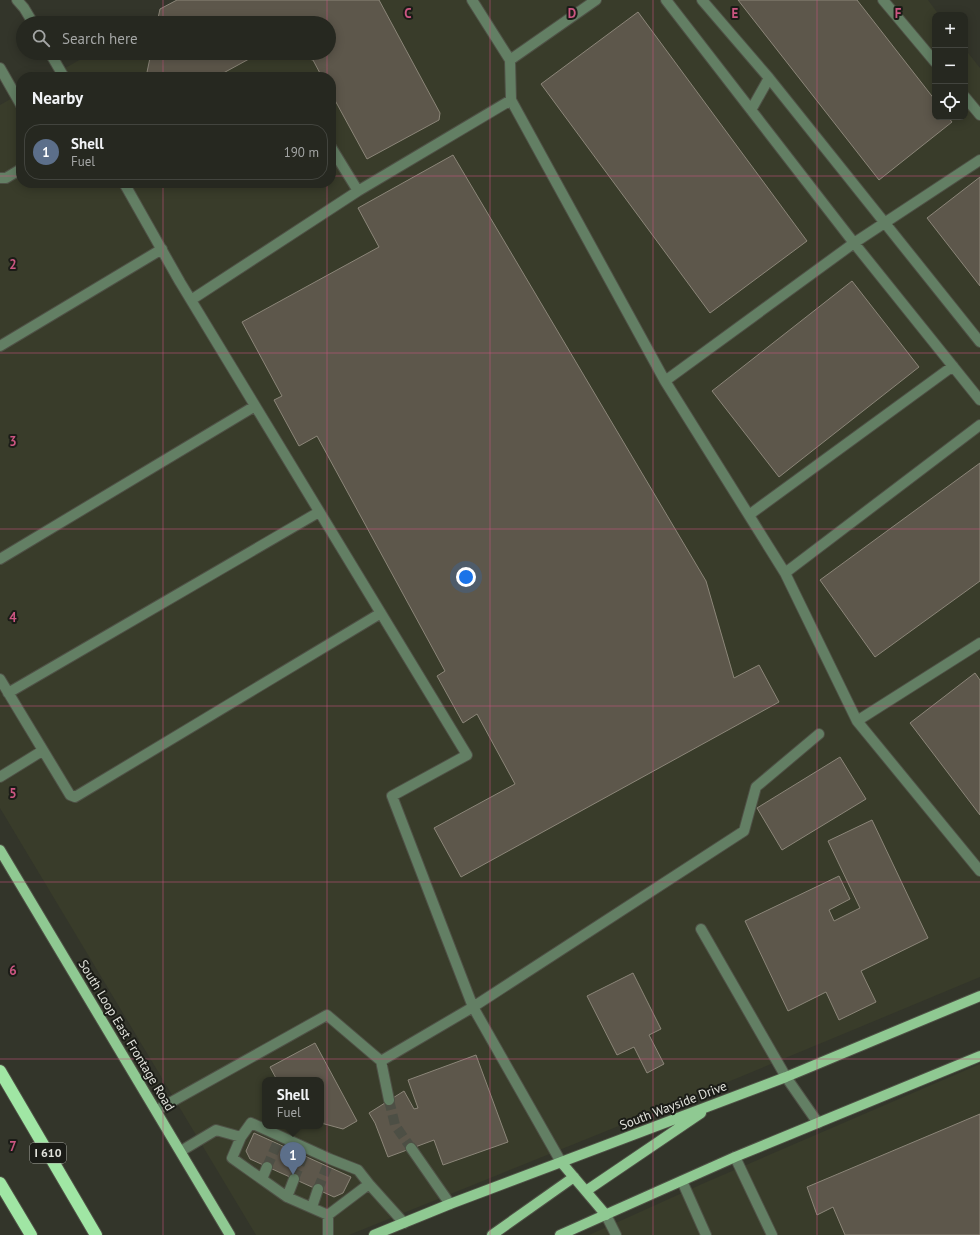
<!DOCTYPE html>
<meta charset="utf-8">
<style>
body{margin:0;font-family:"PT Sans",sans-serif;background:#2e3029;color:#f1f3f6}
.controls{position:absolute;right:12px;top:12px;display:grid;overflow:hidden;border-radius:8px;box-shadow:0 2px 10px #0003}
.controls button{width:36px;height:36px;display:grid;place-items:center;padding:0;border:0;border-bottom:1px solid #42443e;background:#262820;color:#f1f3f6;font:20px sans-serif}
.you{position:absolute;left:466px;top:577px;width:14px;height:14px;margin:-10px;border:3px solid #fff;border-radius:50%;background:#1a73e8;box-shadow:0 0 0 6px #1a73e833}
.badge{display:grid;place-items:center;width:26px;height:26px;border-radius:50%;background:#db2777;color:#fff;font-size:13px;font-weight:700}
.pin{position:absolute;translate:-50% -33px;filter:drop-shadow(0 1px 2px #0008)}
.pin::after{content:'';position:absolute;top:21px;width:14px;height:12px;background:inherit;clip-path:polygon(0 0,100% 0,50% 100%)}
.popup{position:absolute;left:262px;top:1077px;width:62px;height:52px;box-sizing:border-box;display:grid;place-content:center;border-radius:8px;background:#262820;filter:drop-shadow(0 1px 3px #0005);font-size:13px;white-space:nowrap;color:#a4a6a5}
.popup b{font-size:15px;color:#f1f3f6}
.popup::after{content:'';position:absolute;left:50%;top:100%;margin-left:-8px;border:8px solid transparent;border-top-color:#262820}
.list{margin:0;padding:0;list-style:none}
h2{display:flex;justify-content:space-between;align-items:center;height:52px;margin:0;padding:0 16px;font-size:17px}
h2 small{font-size:13px;font-weight:400;color:#a4a6a5}
.list li{display:grid;grid-template-columns:26px 1fr auto;gap:12px;align-items:center;box-sizing:border-box;height:56px;margin:0 8px 8px;padding:0 8px;border:1px solid #42443e;border-radius:16px}
.list b{display:block;font-size:15px;white-space:nowrap}
.list p{margin:0;font-size:13px;white-space:nowrap;color:#a4a6a5}
.list em{font-size:13px;font-style:normal;color:#a4a6a5}
.icon{flex:none;width:22px;height:22px;fill:none;stroke:currentColor;stroke-width:2;stroke-linecap:round;stroke-linejoin:round}
.map{position:relative;flex:none;width:980px;height:1235px;overflow:hidden}
.search{position:absolute;background:#262820;box-shadow:0 2px 10px #0003;left:16px;top:16px;width:320px;height:44px;display:flex;align-items:center;gap:10px;box-sizing:border-box;padding:0 14px;border-radius:22px;color:#a4a6a5;font-size:15px}
.panel{position:absolute;background:#262820;box-shadow:0 2px 10px #0003;left:16px;top:72px;width:320px;height:116px;border-radius:16px}
.map>svg:first-child{display:block}
.built{fill:#393c2a;fill-rule:evenodd}
.building{fill:#5d574b;stroke:#8c8679}
.lines{fill:none;stroke-linecap:round;stroke-linejoin:round}
.minor-tunnel{stroke:#4d4f45;stroke-width:10;stroke-dasharray:10 5;stroke-linecap:butt}
.minor-casing{stroke:#4f5146;stroke-width:12}
.major-casing{stroke:#4f5146;stroke-width:12}
.highway-casing{stroke:#4f5146;stroke-width:14}
.minor{stroke:#637f64;stroke-width:10}
.major{stroke:#8fc992;stroke-width:10}
.highway{stroke:#a0e6a4;stroke-width:12}
.grid{fill:none;stroke:#cb5581;stroke-width:1;stroke-opacity:0.55}
.labels{text-anchor:middle;stroke-width:4;stroke-linejoin:round;paint-order:stroke}
.shield{fill:#1b1c17;stroke:#a6a7a0;stroke-width:1}
.shield-label{font-size:12px;font-weight:bold;fill:#e1e2db}
.street-label{font-size:13px;fill:#e1e2db;stroke:#1b1c17}
.grid-label{font-size:13px;text-anchor:middle;font-weight:bold;fill:#cb5581;stroke:#1b1c17;stroke-width:4;stroke-linejoin:round;paint-order:stroke}
</style>
<div class="map">
<svg width="980" height="1235" viewBox="0 0 980 1235">
<rect width="100%" height="100%" fill="#33352a"/>
<path class="built" d="M186 0H928L939 15H935V117H965V49L980 68V977L740 1077 349 1235H256L0 808V105L21 93V183H331V77H49L92 53H329V23H145ZM265 1080H321V1126H265Z
M980 1064V1235H589L702 1184Z"/>
<path class="building" d="M177 0H379L440 113 439 120 367 159 331 93V77H322L313 60 280 53H329V23H157L160 9Z
M738 0H857L935 100V117H948L952 122 879 180Z
M638 12 807 241 710 313 541 84Z
M151 53H260L216 77H146Z
M453 155 706 581 734 678 759 665 779 702 461 877 434 828 515 784 477 714 463 723 437 676 445 671 317 436 299 446 274 400 282 396 242 322 379 247 358 208Z
M980 177V286L927 218Z
M852 281 919 367 779 477 712 391Z
M980 463V581L875 657 820 580Z
M975 673 980 680V815L910 723Z
M840 757 866 799 782 850 757 808Z
M872 820 928 938 861 971 876 1002 839 1020 826 992 788 1011 745 921 839 876 850 899 829 910 834 921 860 908 828 841Z
M633 973 661 1029 649 1035 664 1064 647 1073 634 1047 617 1055 587 996Z
M315 1043 357 1121 343 1129 321 1123V1080H277L270 1067Z
M476 1055 508 1142 443 1165 434 1140 388 1157 375 1123 369 1113 404 1091 414 1109 418 1108 408 1080Z
M980 1114V1235H845L833 1207 817 1215 807 1187Z
M254 1133 351 1177 343 1193 334 1197 250 1159 246 1151Z"/>
<g class="lines">
<path class="minor-tunnel" d="M389 1100 395 1125 411 1148
M267 1167 277 1144
M294 1179 303 1156
M318 1189 327 1167"/>
<g class="minor-casing">
<path id="minor" d="M17 0 24 8 33 23
M472 0 510 60 511 100 665 381 785 573 857 721 980 871
M666 0 854 243 980 400
M702 0 769 78 980 342
M883 0 935 62
M50 53 64 77
M510 60 596 0
M0 68 21 105
M965 97 980 115
M751 110 769 78
M331 147 358 191
M0 178H6L21 169
M124 183 180 282 467 755 392 796 473 1007 561 1162
M191 300 358 191 511 100
M0 346 162 249
M665 381 854 243 980 160
M749 515 953 366
M0 559 255 406
M785 573 980 425
M0 679 70 795 75 797 381 613
M8 693 319 512
M857 721 980 643
M0 777 42 751
M701 929 786 1077 818 1123
M381 1061 473 1007 744 831 756 787 819 734
M157 1110 327 1015 381 1061 389 1100
M411 1148 450 1204
M181 1151 216 1130 241 1137
M735 1157 772 1235
M262 1179 267 1167
M682 1181 706 1235
M369 1184 358 1170 330 1159 251 1123 241 1137 232 1158 287 1197 328 1215 369 1184 404 1223
M287 1197 294 1179
M312 1207 318 1189
M606 1215 616 1235
M328 1235V1215"/>
</g>
<g class="major-casing">
<path id="major" d="M0 850 230 1235
M561 1162 606 1215
M586 1191 701 1113
M374 1235 450 1204 786 1077 980 996
M492 1235 574 1177
M560 1235 735 1157 980 1056"/>
</g>
<g class="highway-casing">
<path id="highway" d="M0 1071 96 1235
M0 1183 31 1235"/>
</g>
<use href="#minor" class="minor"/>
<use href="#major" class="major"/>
<use href="#highway" class="highway"/>
</g>
<path class="grid" d="M163 0V23M327 0V23M490 0V1235M653 0V1235M817 0V1235M163 53V77M327 53V77M0 176H21M331 176H980M163 183V1235M327 183V1235M0 353H980M0 529H980M0 706H980M0 882H980M0 1059H980"/>
<g class="labels">
<rect class="shield" x="30" y="1143" width="36" height="20" rx="3"/>
<g class="shield-label">
<text x="48" y="1157">I 610</text>
</g>
<g class="street-label">
<text transform="translate(127 1035) rotate(59)" y="5">South Loop East Frontage Road</text>
<text transform="translate(673 1105) rotate(-21)" y="5">South Wayside Drive</text>
</g>
</g>
<g class="grid-label">
<text x="408" y="18">C</text>
<text x="572" y="18">D</text>
<text x="735" y="18">E</text>
<text x="898" y="18">F</text>
<text x="13" y="269">2</text>
<text x="13" y="446">3</text>
<text x="13" y="622">4</text>
<text x="13" y="798">5</text>
<text x="13" y="975">6</text>
<text x="13" y="1151">7</text>
</g>
</svg>
<div class="controls">
<button>+</button>
<button>−</button>
<button><svg class="icon" aria-label="locate" viewBox="0 0 24 24"><circle cx="12" cy="12" r="6"/><path d="M12 2v4M12 18v4M2 12h4M18 12h4"/></svg></button>
</div>
<div class="you"></div>
<div class="pin badge" style="left:293px;top:1175px;background:#5c6f8a">1</div>
<div class="popup"><b>Shell</b>Fuel</div>
<div class="search"><svg class="icon" aria-label="search" viewBox="0 0 24 24"><circle cx="10" cy="10" r="6"/><path d="M15 15l6 6"/></svg>Search here</div>
<section class="panel">
<h2>Nearby<small></small></h2>
<ul class="list">
<li><span class="badge" style="background:#5c6f8a">1</span><div><b>Shell</b><p>Fuel</p></div><em>190 m</em></li>
</ul>
</section>
</div>
